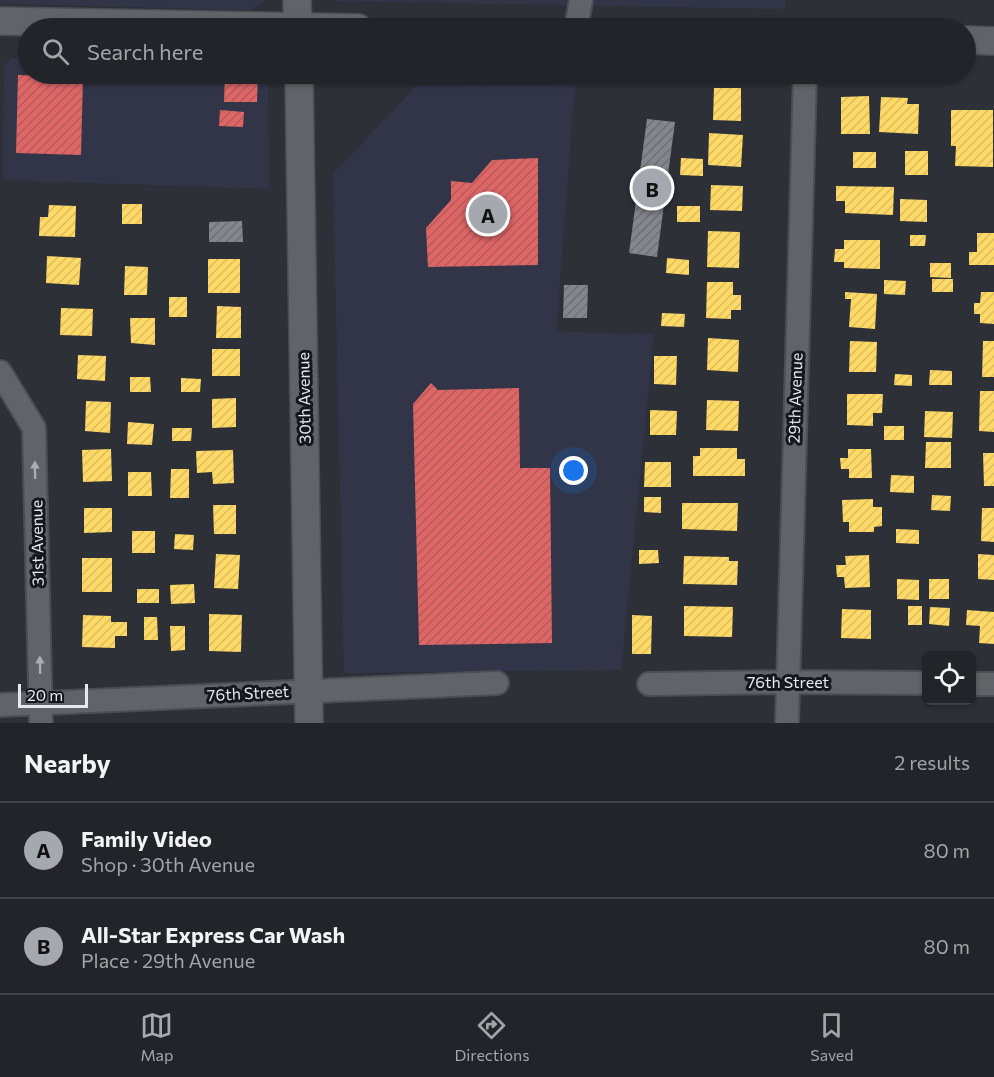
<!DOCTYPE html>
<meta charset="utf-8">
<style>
body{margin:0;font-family:Commissioner,sans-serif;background:#2a2c32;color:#f1f3f6}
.controls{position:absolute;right:18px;bottom:18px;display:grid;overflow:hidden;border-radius:9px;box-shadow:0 2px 4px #0004}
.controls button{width:54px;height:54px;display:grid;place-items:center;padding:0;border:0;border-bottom:2px solid #3f4147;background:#22242a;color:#f1f3f6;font:30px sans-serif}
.scale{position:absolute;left:18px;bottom:15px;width:70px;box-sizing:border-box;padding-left:6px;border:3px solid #e6e8f1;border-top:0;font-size:16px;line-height:21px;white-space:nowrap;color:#e6e8f1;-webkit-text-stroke:4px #15171d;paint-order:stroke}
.you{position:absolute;left:574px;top:471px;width:21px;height:21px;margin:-15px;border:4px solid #fff;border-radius:50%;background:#1a73e8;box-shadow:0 0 0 9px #1a73e833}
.badge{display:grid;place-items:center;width:39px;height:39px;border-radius:50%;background:#a6a8b0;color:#111;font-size:20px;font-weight:700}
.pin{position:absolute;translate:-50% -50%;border:3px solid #fff;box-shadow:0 2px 6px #0006}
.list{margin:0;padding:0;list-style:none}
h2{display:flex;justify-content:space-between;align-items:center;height:78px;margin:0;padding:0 24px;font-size:26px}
h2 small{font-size:20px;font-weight:400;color:#a2a4a8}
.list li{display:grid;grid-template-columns:39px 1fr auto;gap:18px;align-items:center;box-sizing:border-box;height:96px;padding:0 24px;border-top:2px solid #3f4147}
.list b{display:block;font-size:22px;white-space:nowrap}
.list p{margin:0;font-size:20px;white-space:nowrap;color:#a2a4a8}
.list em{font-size:20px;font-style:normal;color:#a2a4a8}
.icon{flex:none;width:33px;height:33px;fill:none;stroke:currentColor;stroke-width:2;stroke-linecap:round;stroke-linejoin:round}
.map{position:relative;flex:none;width:994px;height:723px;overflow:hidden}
.search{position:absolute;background:#22242a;box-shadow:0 2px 4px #0004;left:18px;right:18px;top:18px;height:66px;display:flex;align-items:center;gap:15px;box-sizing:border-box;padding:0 21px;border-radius:33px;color:#a2a4a8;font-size:22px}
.sheet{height:270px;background:#22242a}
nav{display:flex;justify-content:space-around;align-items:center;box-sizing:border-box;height:84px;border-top:2px solid #3f4147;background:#22242a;font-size:16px;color:#a2a4a8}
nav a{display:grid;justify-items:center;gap:3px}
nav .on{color:#a6a8b0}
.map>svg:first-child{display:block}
.built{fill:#313547}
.homes{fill:url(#homes-hatch)}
.shops{fill:url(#shops-hatch)}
.building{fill:url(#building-hatch)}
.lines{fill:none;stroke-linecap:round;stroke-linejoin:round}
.minor-casing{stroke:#4d4e55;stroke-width:26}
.tertiary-casing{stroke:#4d4e55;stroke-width:30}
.minor{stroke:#616368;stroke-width:22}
.tertiary{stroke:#616368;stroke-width:27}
.oneway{fill:#aaacb3}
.labels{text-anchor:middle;stroke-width:6;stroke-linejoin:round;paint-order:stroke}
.street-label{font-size:16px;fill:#e6e8f1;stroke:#15171d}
</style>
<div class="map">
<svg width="994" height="723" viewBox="0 0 994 723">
<defs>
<pattern id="homes-hatch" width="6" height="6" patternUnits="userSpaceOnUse" patternTransform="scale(1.5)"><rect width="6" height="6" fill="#ffd966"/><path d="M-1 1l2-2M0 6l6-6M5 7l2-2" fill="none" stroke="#dabc60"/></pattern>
<pattern id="shops-hatch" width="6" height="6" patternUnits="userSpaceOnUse" patternTransform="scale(1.5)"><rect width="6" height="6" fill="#e06666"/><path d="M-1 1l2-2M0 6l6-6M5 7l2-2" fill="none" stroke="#b25c5d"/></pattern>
<pattern id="building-hatch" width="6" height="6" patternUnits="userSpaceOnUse" patternTransform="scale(1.5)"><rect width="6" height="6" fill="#84868d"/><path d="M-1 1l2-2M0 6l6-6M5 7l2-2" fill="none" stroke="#6e7075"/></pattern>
</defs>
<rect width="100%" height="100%" fill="#2e3038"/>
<path class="built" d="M0 0H266L250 10 8 4 1 3Z
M333 0H785V9L334 1Z
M12 58H28V74H263L268 78 269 189 3 180 4 64Z
M575 85 556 332 654 334 621 670 344 673 333 174 416 86Z"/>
<path class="homes" d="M714 88H741V121L713 120Z
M869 96 870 134H841V97Z
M881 97 908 98 907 104H919L918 134 879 132Z
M951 110H993V167L955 166 956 146H951Z
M709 133 743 135 741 167 708 165Z
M905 151H928V175H905Z
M853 152H876V168H853Z
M681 158 703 159V176L680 175Z
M711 185 743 186 742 211 710 210Z
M836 186 894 187 893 215 845 213V201H836Z
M900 199 927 200V222L900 221Z
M122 204H142V224H122Z
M49 205 76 206 75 237 39 236 40 217H48Z
M677 206H700V222H677Z
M708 231 740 232 739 268 707 267Z
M977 233H994V265H969V252H977Z
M910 235H926L925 246H910Z
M844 240H880V269L844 268V262H834L835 249H844Z
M47 256 81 258 79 285 46 283Z
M667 258 689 260V275L666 273Z
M208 259H240V293H208Z
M930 263H951V278L930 277Z
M125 266 148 267 147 295H124Z
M932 279H953V292H932Z
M884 280 906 281 905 295 884 294Z
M707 282H733V295H741V310H731V319L706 318Z
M845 292 877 294 875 329 849 327 851 299H845Z
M981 292H994V324L980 323V314H974V303H980Z
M169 297H187V317H169Z
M217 306 241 307V338H216Z
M61 308 93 309 92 336 60 335Z
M662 313 685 314 684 327 661 326Z
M130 318H155V345L131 343Z
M708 338 739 340 738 372 707 370Z
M850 341 877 342 876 372H849Z
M983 341H994V377H982Z
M212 349H240V376H212Z
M78 355 106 356 105 381 77 379Z
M654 356H677L676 385 654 384Z
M930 370 952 371V385H929Z
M895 374 912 375V386L894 385Z
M130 377H150L151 392H130Z
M181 378 201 379 200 392H181Z
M980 391H994V432L979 431Z
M847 394H883L882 413H873V426L847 425Z
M236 398V427L212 428V399Z
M707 400 739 401 738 431 706 430Z
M86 401 111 402 110 433 85 431Z
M650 410 677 411 676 435H650Z
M925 411 953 412 952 438 924 437Z
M128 422 154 424 152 445 127 444Z
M884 426H904V440H884Z
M172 428H192L191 441H172Z
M926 442H951V468H925Z
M700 448H737V459H745V476H693V456H700Z
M111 449 112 481 83 482 82 450Z
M848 449H871L872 478H849V469H841L840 458H848Z
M233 450 234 483 213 484 212 472 197 473 196 451Z
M983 453H994V486H984Z
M645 462H671V487H644Z
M171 469H189V498H170Z
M128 472H151L152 496H128Z
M891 475 914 476V493L890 492Z
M932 495 951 496 950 511 931 510Z
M644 497H661V513L644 512Z
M873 499V507H882V526L874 527V532H849V522H843L842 500Z
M682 503H738L737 531 682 529Z
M213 505H236V534H214Z
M84 508H112V532L84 533Z
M982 508H994V542L981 541Z
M896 529 919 530V544L896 543Z
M132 531H155V553H132Z
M175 534 194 535 193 550 174 549Z
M639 550H658L659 563 639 564Z
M216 554 240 555 238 589 214 588Z
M978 554 994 555V580L978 579Z
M869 555 870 587 845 588 844 577H837L836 565H846L845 556Z
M684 556 729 557V561H738L737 585 683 584Z
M82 558H112V592H82Z
M897 579 919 580V600L897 599Z
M929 579H949V599H929Z
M194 584 195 603 171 604 170 585Z
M137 589H159V603H137Z
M684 606 733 607 732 637 684 636Z
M908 606H922V625H908Z
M930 607 950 608 949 626 929 624Z
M842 609 871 610V639L841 638Z
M967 610 994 612V644L979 643 980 626 966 625Z
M209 614 242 615 241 652 209 651Z
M83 615 111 616V622H127V636H115V648L82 647Z
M632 615 652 616 651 654H632Z
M144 617H157L158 640H144Z
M170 626H185V650L171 651Z"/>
<path class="shops" d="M225 74H258L257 102H224Z
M18 75 83 77 81 155 16 153Z
M220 110 244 112 243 127 219 126Z
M538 158V265L428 267 426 228 451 200V181L472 183 492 160Z
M431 383 438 390 519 388 520 468H550L552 643 419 645 413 404Z"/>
<path class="building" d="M647 119 675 122 657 257 629 253Z
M242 221 243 242H209V222Z
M564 285H588L587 318H563Z"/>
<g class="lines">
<g class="minor-casing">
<path id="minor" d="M576 28 581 0
M0 372 34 428 41 723
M649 684 787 682 926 683
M972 684H994
M0 705 497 683
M787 723 805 74"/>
</g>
<g class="tertiary-casing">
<path id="tertiary" d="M297 0 298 28
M0 21 358 28
M966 40 994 41
M299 74 309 723"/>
</g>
<use href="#minor" class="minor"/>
<use href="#tertiary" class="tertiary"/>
</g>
<defs><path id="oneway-solid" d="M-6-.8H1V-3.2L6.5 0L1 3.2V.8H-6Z" transform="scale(1.5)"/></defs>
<g class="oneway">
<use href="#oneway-solid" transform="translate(35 470) rotate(-91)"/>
<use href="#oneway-solid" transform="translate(40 665) rotate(-91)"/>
</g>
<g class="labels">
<g class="street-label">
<text transform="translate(304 398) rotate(-91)" y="6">30th Avenue</text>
<text transform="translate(795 398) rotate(-88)" y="6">29th Avenue</text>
<text transform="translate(37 543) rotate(-91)" y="6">31st Avenue</text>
<text x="788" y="688">76th Street</text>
<text transform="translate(248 693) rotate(-3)" y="6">76th Street</text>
</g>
</g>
</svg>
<div class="controls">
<button><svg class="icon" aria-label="locate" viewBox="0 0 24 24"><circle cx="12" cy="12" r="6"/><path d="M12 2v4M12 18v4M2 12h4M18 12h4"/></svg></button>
</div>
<div class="scale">20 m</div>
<div class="you"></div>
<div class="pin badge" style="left:488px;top:214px">A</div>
<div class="pin badge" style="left:652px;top:188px">B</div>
<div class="search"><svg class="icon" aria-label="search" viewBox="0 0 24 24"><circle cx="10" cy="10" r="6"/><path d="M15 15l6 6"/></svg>Search here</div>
</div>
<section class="sheet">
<h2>Nearby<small>2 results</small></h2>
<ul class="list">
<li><span class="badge">A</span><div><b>Family Video</b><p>Shop · 30th Avenue</p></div><em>80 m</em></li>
<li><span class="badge">B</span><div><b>All-Star Express Car Wash</b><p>Place · 29th Avenue</p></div><em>80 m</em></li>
</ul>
</section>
<nav>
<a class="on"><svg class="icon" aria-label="map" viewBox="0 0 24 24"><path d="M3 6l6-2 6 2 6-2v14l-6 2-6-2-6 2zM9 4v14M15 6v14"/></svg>Map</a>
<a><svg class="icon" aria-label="directions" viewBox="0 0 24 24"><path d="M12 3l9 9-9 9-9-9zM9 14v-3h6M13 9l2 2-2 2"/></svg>Directions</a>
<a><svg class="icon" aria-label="saved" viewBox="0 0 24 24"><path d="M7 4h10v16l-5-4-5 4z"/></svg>Saved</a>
</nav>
